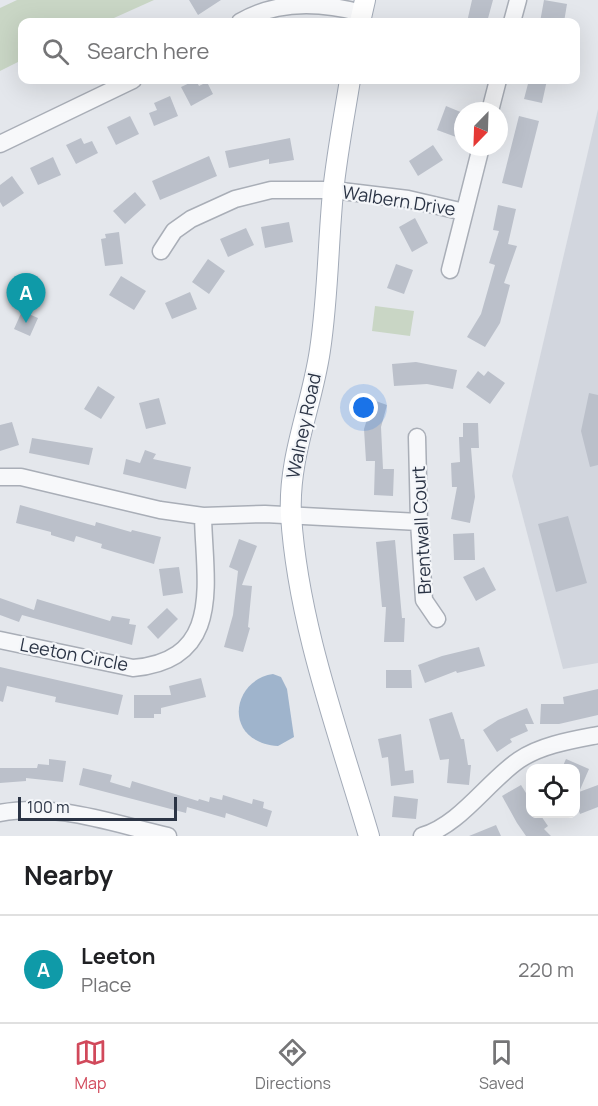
<!DOCTYPE html>
<style>
body{margin:0;font-family:Manrope,sans-serif;background:#f2f2f2;color:#202124}
.controls{position:absolute;right:18px;bottom:18px;display:grid;overflow:hidden;border-radius:12px;box-shadow:0 6px 24px #0002}
.controls button{width:54px;height:54px;display:grid;place-items:center;padding:0;border:0;border-bottom:2px solid #e0e0e0;background:#fff;color:#202124;font:30px sans-serif}
.compass{position:absolute;left:454px;top:102px;width:54px;height:54px;border-radius:50%;background:#fff;box-shadow:0 6px 24px #0002;rotate:203deg}
.scale{position:absolute;left:18px;bottom:15px;width:159px;box-sizing:border-box;padding-left:6px;border:3px solid #2b3445;border-top:0;font-size:16px;line-height:21px;white-space:nowrap;color:#2b3445;-webkit-text-stroke:4px #f4f6f9;paint-order:stroke}
.you{position:absolute;left:364px;top:408px;width:21px;height:21px;margin:-15px;border:4px solid #fff;border-radius:50%;background:#1a73e8;box-shadow:0 0 0 9px #1a73e833}
.badge{display:grid;place-items:center;width:39px;height:39px;border-radius:50%;background:#d1495b;color:#fff;font-size:20px;font-weight:700}
.pin{position:absolute;translate:-50% -50px;filter:drop-shadow(0 2px 3px #0008)}
.pin::after{content:'';position:absolute;top:32px;width:21px;height:18px;background:inherit;clip-path:polygon(0 0,100% 0,50% 100%)}
.list{margin:0;padding:0;list-style:none}
h2{display:flex;justify-content:space-between;align-items:center;height:78px;margin:0;padding:0 24px;font-size:26px}
h2 small{font-size:20px;font-weight:400;color:#757577}
.list li{display:grid;grid-template-columns:39px 1fr auto;gap:18px;align-items:center;box-sizing:border-box;height:108px;padding:0 24px;border-top:2px solid #e0e0e0}
.list b{display:block;font-size:22px;white-space:nowrap}
.list p{margin:0;font-size:20px;white-space:nowrap;color:#757577}
.list em{font-size:20px;font-style:normal;color:#757577}
.icon{flex:none;width:33px;height:33px;fill:none;stroke:currentColor;stroke-width:2;stroke-linecap:round;stroke-linejoin:round}
.map{position:relative;flex:none;width:598px;height:836px;overflow:hidden}
.search{position:absolute;background:#fff;box-shadow:0 6px 24px #0002;left:18px;right:18px;top:18px;height:66px;display:flex;align-items:center;gap:15px;box-sizing:border-box;padding:0 21px;border-radius:12px;color:#757577;font-size:22px}
.sheet{height:186px;background:#fff}
nav{display:flex;justify-content:space-around;align-items:center;box-sizing:border-box;height:84px;border-top:2px solid #e0e0e0;background:#fff;font-size:16px;color:#757577}
nav a{display:grid;justify-items:center;gap:3px}
nav .on{color:#d1495b}
.map>svg:first-child{display:block}
.built{fill:#d2d6de}
.green{fill:#c9d6c5}
.water{fill:#9fb4cc}
.building{fill:#bbc0ca}
.lines{fill:none;stroke-linecap:round;stroke-linejoin:round}
.minor-casing{stroke:#a9aeb7;stroke-width:19}
.major-casing{stroke:#a3abb8;stroke-width:22}
.minor{stroke:#f7f8fa;stroke-width:16}
.major{stroke:#fff;stroke-width:20}
.labels{text-anchor:middle;stroke-width:4.5;stroke-linejoin:round;paint-order:stroke}
.street-label{font-size:18px;fill:#2b3445;stroke:#f4f6f9}
</style>
<div class="map">
<svg width="598" height="836" viewBox="0 0 598 836">
<rect width="100%" height="100%" fill="#e4e7ec"/>
<path class="built" d="M598 109V663L563 669 512 476Z"/>
<path class="green" d="M17 0H154L105 22H22V60L0 71V8Z
M375 306 414 311 410 336 372 331Z"/>
<path class="water" d="M273 674 281 677 287 689 294 737 278 746C222 742 231 680 273 674Z"/>
<path class="building" d="M189 0H221L198 15Z
M472 0H493L487 22H467Z
M544 0 567 4 564 22H540Z
M196 80 199 86 207 82 213 94 191 106 181 87Z
M529 80H547L542 103 524 99Z
M170 96 178 116 154 126 149 113 157 110 154 103Z
M446 106 463 113 456 137 437 130Z
M130 116 139 134 116 145 107 127Z
M519 116 539 121 522 188 502 183Z
M81 138 84 144 92 141 98 153 76 164 66 145Z
M290 138 294 160 269 164V159L229 168 225 151Z
M433 145 443 160 418 176 409 161Z
M209 156 217 176 160 200 152 181Z
M53 157 61 175 38 185 30 168Z
M12 176 24 193 3 207 0 202V185Z
M135 192 146 205 125 224 113 211Z
M498 205 516 209 508 244 517 246 504 283 510 285 500 323 485 347 467 337 481 314 495 265 489 263 499 231 493 230Z
M415 218 428 243 412 252 399 227Z
M289 222 293 242 265 248 261 227Z
M246 228 254 245 228 257 220 239Z
M119 232 123 264 105 266 101 239 106 238 105 234Z
M208 259 225 271 209 294 192 282Z
M396 264 413 270 404 294 387 288Z
M121 276 146 291 134 310 109 295Z
M190 292 197 309 172 319 165 303Z
M22 311 38 318 30 336 14 329Z
M416 362 457 370 453 389 427 384 394 386 392 364Z
M478 371 484 376 488 371 505 383 490 404 466 387Z
M98 386 115 397 101 419 84 409Z
M589 393 598 395V465L590 467 581 431Z
M159 398 166 424 146 429 139 403Z
M373 400 387 405 381 427 383 469H394L393 496 374 495 375 461H366L364 429Z
M12 422 19 445 0 451V425Z
M463 423H478L479 448H471L475 497 470 523 451 519 457 487H452L451 463 460 462 459 437H463Z
M32 438 93 448 89 465 29 453Z
M145 450 156 454 153 459 191 467 186 489 123 474 126 459 140 463Z
M20 505 95 526 96 522 131 532 132 530 161 537 154 564 101 548 102 544 76 536 74 542 51 535V532L16 523Z
M568 516 587 583 556 592 538 524Z
M474 533 475 560H454L453 534Z
M239 539 257 546 242 585 252 586 248 627 250 628 243 652 224 647 233 615 238 571 229 567Z
M395 540 402 618H405L404 642H384L386 607H382L376 542Z
M179 567 183 593 163 596 159 569Z
M484 567 496 590 476 601 463 577Z
M0 598 34 610 37 599 110 621 112 616 130 619 129 624 136 625 132 645 22 615 19 622 0 615Z
M167 608 178 619 158 639 147 627Z
M479 647 485 666 457 673 456 671 425 683 418 665 442 656Z
M0 667 123 695 118 715 55 702 56 697 7 686 3 702 0 701Z
M386 670H411L412 688H386Z
M201 678 206 697 161 708V714H154V718H134V695H171L169 686Z
M598 689V715L559 724H540L541 704H564L563 697Z
M527 708 534 724H525L528 731 510 739 512 742 497 752 483 730 498 720Z
M452 712 461 739H464L468 765H471L469 785 447 783 449 759 440 760 429 719Z
M401 734 405 771 413 770 414 783 391 786 388 757 382 758 378 739Z
M49 759 66 761 63 782 26 778V781L0 783V768H37L38 764 49 765Z
M566 759 589 769 579 792 598 785V807L580 814 576 803V768H562Z
M83 768 112 775 110 782 130 788 132 781 198 801 199 799 209 802 210 797 222 800 223 795 252 804 253 799 264 802 263 808 272 811 267 827 226 813 225 818 187 807 186 813 79 785Z
M521 785 531 801V813H539L548 826 544 829 551 836H526L517 823 502 796Z
M394 796 418 799 416 819 392 817Z
M496 825 501 836H469Z"/>
<g class="lines">
<g class="minor-casing">
<path id="minor" d="M240 22C277 0 320 2 362 13
M512 22 518 0
M490 111 498 80
M0 144 133 80
M161 251 174 231 191 219 235 199 271 190H333L408 199 464 212
M450 270 481 147
M417 437 419 522 424 600 437 619
M0 477H21L160 510 203 516 265 514 419 522
M0 640 133 668C225 660 204 580 203 516
M0 813C56 802 114 824 168 836
M422 836C460 825 487 782 519 760 541 745 572 740 598 735"/>
</g>
<g class="major-casing">
<path id="major" d="M360 22 365 0
M350 80C344 117 337 154 333 192 328 244 328 297 320 350 312 406 288 457 291 515 298 624 338 731 369 836"/>
</g>
<use href="#minor" class="minor"/>
<use href="#major" class="major"/>
</g>
<g class="labels">
<g class="street-label">
<text transform="translate(399 201) rotate(9)" y="6">Walbern Drive</text>
<text transform="translate(304 426) rotate(-78)" y="6">Walney Road</text>
<text transform="translate(422 530) rotate(-93)" y="6">Brentwall Court</text>
<text transform="translate(74 655) rotate(11)" y="6">Leeton Circle</text>
</g>
</g>
</svg>
<div class="controls">
<button><svg class="icon" aria-label="locate" viewBox="0 0 24 24"><circle cx="12" cy="12" r="6"/><path d="M12 2v4M12 18v4M2 12h4M18 12h4"/></svg></button>
</div>
<svg class="compass" viewBox="-18 -18 36 36"><path d="M0-13l5 13h-10z" fill="#e53935"/><path d="M0 13l5-13h-10z" fill="#757577"/></svg>
<div class="scale">100 m</div>
<div class="you"></div>
<div class="pin badge" style="left:26px;top:323px;background:#0f9aa8">A</div>
<div class="search"><svg class="icon" aria-label="search" viewBox="0 0 24 24"><circle cx="10" cy="10" r="6"/><path d="M15 15l6 6"/></svg>Search here</div>
</div>
<section class="sheet">
<h2>Nearby<small></small></h2>
<ul class="list">
<li><span class="badge" style="background:#0f9aa8">A</span><div><b>Leeton</b><p>Place</p></div><em>220 m</em></li>
</ul>
</section>
<nav>
<a class="on"><svg class="icon" aria-label="map" viewBox="0 0 24 24"><path d="M3 6l6-2 6 2 6-2v14l-6 2-6-2-6 2zM9 4v14M15 6v14"/></svg>Map</a>
<a><svg class="icon" aria-label="directions" viewBox="0 0 24 24"><path d="M12 3l9 9-9 9-9-9zM9 14v-3h6M13 9l2 2-2 2"/></svg>Directions</a>
<a><svg class="icon" aria-label="saved" viewBox="0 0 24 24"><path d="M7 4h10v16l-5-4-5 4z"/></svg>Saved</a>
</nav>
